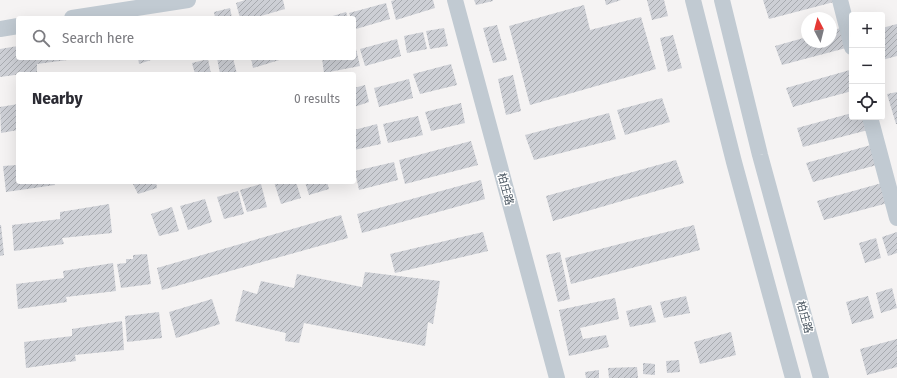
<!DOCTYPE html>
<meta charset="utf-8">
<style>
body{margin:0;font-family:"Fira Sans Condensed","Noto Sans SC",sans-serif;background:#f7f7f7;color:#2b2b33}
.controls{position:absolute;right:12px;top:12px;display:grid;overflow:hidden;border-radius:4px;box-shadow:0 4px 16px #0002}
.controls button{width:36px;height:36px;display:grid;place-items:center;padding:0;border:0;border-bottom:1px solid #e1e1e2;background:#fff;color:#2b2b33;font:20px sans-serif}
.compass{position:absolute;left:801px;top:12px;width:36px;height:36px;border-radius:50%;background:#fff;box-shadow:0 4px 16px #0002;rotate:353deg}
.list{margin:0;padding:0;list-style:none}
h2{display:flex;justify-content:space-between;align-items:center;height:52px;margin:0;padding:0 16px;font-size:17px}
h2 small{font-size:13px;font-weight:400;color:#7c7c81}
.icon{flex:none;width:22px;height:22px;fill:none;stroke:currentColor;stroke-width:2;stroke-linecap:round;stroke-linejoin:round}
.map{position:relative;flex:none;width:897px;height:378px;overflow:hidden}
.search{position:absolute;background:#fff;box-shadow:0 4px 16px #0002;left:16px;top:16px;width:340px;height:44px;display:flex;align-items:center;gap:10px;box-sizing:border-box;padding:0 14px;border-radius:4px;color:#7c7c81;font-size:15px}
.panel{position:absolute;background:#fff;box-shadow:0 4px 16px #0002;left:16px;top:72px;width:340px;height:112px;border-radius:4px}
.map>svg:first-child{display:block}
.building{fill:url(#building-hatch)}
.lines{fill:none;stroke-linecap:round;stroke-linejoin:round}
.minor{stroke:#c1cad2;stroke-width:16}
.labels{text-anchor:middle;stroke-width:3;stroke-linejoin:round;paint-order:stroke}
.street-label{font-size:11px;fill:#4a5661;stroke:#fff}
</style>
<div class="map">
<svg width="897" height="378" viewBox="0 0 897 378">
<defs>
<pattern id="building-hatch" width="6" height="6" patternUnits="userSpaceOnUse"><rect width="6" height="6" fill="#cdcfd5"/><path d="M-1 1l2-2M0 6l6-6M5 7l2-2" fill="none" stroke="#a8abb0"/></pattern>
</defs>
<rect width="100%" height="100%" fill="#f5f3f3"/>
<path class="building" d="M245 0H283L285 9 254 18H240L236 3Z
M395 0H433L435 8 396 20 391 1Z
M474 0H493V1L476 5Z
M605 0H621L606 5Z
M647 0H664L668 16 652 20Z
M763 0H834V2L769 19Z
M386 3 390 19 356 29 354 25V18H351L349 13Z
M584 5 590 30 641 17 656 69 530 105 509 26Z
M230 8 232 18H215L214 12Z
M346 12 348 18H326Z
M897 24V56L882 60V28Z
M497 25 507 60 493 63 483 28Z
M444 28 448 46 430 49 426 31Z
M840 28 846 48 782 65 775 46 807 37V42H831V31Z
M423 32 427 49 407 53 404 36Z
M673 35 682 68 668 72 660 38Z
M397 39 401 56 365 66 360 49Z
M18 46V58L75 59 37 64V72L0 77V49Z
M356 49 360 66 324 73 322 58H354V50Z
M138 58H157L139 64Z
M217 58H233L237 74H220Z
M251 58H286L253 68Z
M208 59 211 74H195L192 63Z
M451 64 457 85 420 94 413 74Z
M850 70 852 74V91L793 107 786 88Z
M513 75 521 111 506 115 498 79Z
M409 79 413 98 379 107 374 88Z
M365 85 369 102 354 107V88Z
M897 92V124H896L887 94Z
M662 98 670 122 625 135 617 110Z
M461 103 465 123 431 131 425 112Z
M18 104V130L1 133 0 107Z
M609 113 616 139 534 160 525 135Z
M852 113V117H864L868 130 803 147 797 128Z
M418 116 423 135 388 143 383 124Z
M377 124 381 144 354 150V130Z
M471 141 478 165 405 184 399 160Z
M871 145 877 165 813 182 806 163Z
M676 160 684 183 553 221 546 196Z
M394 162 398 180 359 190 355 171Z
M18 165V182H54L55 185 6 192 3 166Z
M481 180 485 199 362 233 357 214Z
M132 182H156L157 188 138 194Z
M274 182H296L301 198 281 204Z
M305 182H327L329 189 309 195Z
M882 183 888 203 824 220 817 201Z
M261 184 267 207 247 212 240 190Z
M238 191 244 214 224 219 217 197Z
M205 199 212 222 188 230 180 206Z
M109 204 112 233 62 238 64 244 14 251 12 225 60 219V212Z
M172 207 179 231 159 236 151 214Z
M341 215 348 238 162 290 157 268Z
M0 225H1L4 255 0 256Z
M694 225 700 250 571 284 565 258Z
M483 232 488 251 395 273 390 254Z
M897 232V253L888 256 882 237Z
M876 238 881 258 865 263 859 243Z
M560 252 570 299 558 302 546 255Z
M147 254 151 284 121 288 117 264 126 263V259H133V255Z
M113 263 116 291 66 297 67 302 18 309 16 284 64 278 63 271Z
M365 272 440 281 433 324 428 322 425 346 304 323 299 343 285 341 286 333 235 321 243 290 257 294 261 281 294 288 297 274 362 287Z
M892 288 897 308 881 313 876 293Z
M686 296 690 313 664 318 660 302Z
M868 296 874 318 852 324 846 302Z
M615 298 619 319 580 328 583 339 606 335 609 347 569 356 559 310Z
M212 299 220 324 176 338 169 312Z
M651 305 656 322 630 327 626 311Z
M159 312 162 338 127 342 125 316Z
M122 321 124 350 75 355 76 361 26 368 24 342 72 336V329Z
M731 332 736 355 700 364 694 342Z
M897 339V367L867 375 860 349Z
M679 360 680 372 667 373 666 361Z
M643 363 655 364V375L643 374Z
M637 367 638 378H609L608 368Z
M599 370V378H586L585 372Z"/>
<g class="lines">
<path class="minor" d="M455 0 557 378
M693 0 734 162 793 378
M722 0 760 155 821 378
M840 0 852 47
M72 18 188 0
M0 29 18 26
M870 117 897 218"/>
</g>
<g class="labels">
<g class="street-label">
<text transform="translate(506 189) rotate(75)" y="4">柏庄路</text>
<text transform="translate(805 317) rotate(75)" y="4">柏庄路</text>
</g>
</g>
</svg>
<div class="controls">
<button>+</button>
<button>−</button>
<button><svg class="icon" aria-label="locate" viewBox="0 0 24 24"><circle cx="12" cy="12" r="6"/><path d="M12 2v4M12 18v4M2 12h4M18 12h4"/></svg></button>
</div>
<svg class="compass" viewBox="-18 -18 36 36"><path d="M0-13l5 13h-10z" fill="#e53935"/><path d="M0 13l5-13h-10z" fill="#7c7c81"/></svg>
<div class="search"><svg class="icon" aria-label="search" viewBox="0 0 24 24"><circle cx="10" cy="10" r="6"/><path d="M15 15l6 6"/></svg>Search here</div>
<section class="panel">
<h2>Nearby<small>0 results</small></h2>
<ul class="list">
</ul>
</section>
</div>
